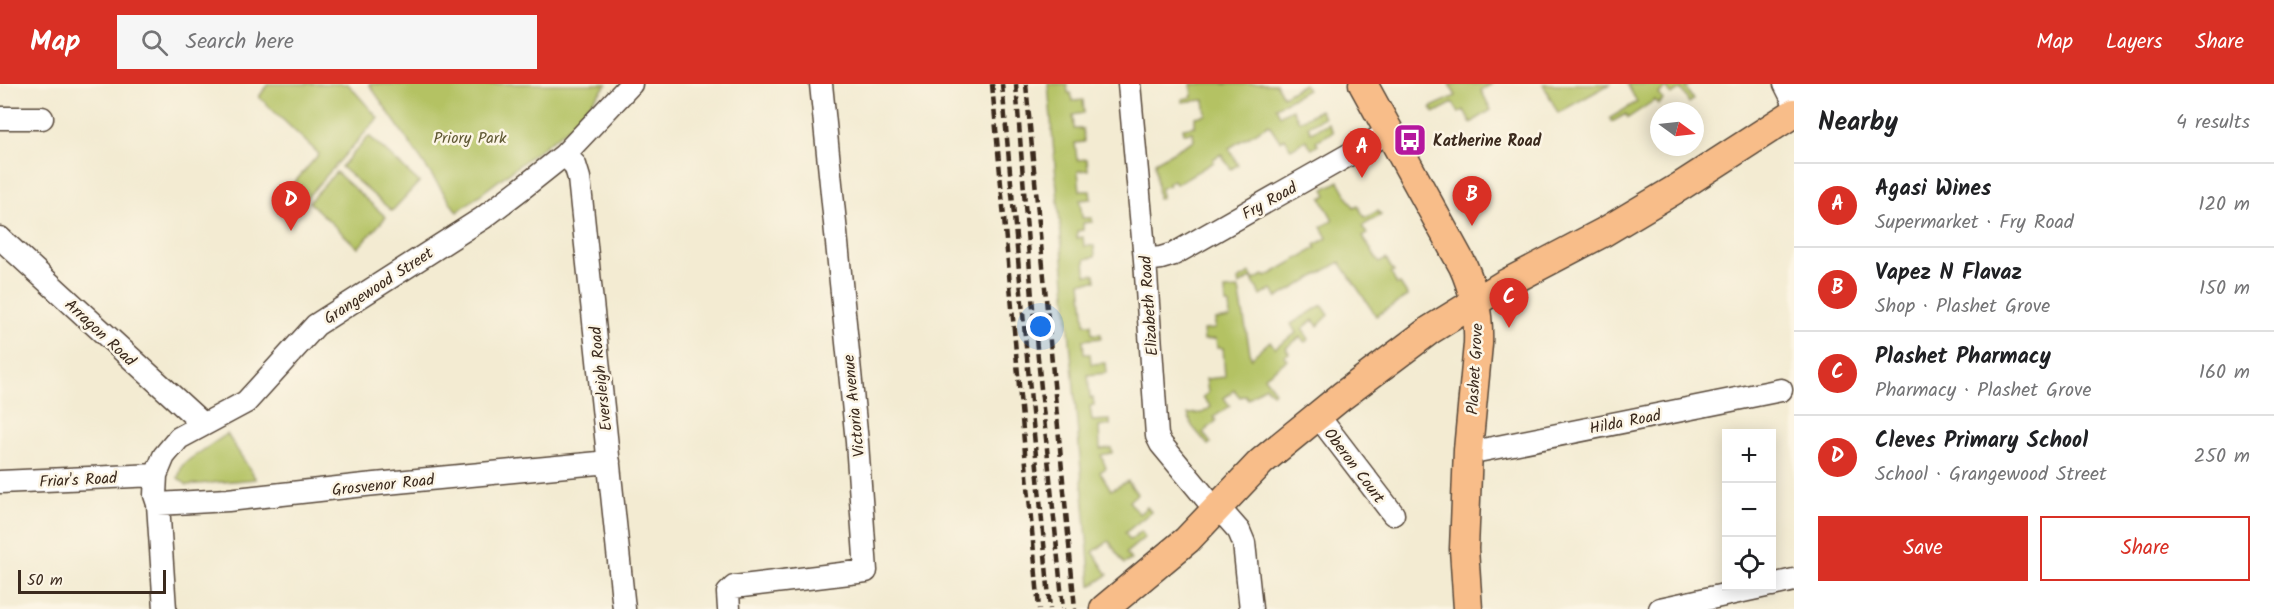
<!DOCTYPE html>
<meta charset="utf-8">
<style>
body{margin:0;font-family:Kalam,sans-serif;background:#f6f6f6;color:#202124}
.controls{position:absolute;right:18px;bottom:18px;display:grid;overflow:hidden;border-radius:0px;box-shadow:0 3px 15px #0003}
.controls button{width:54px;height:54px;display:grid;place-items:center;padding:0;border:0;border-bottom:2px solid #e0e0e0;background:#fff;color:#202124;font:30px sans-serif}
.compass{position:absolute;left:1650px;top:18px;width:54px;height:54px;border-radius:50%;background:#fff;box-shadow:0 3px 15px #0003;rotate:105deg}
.scale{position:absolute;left:18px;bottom:15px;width:148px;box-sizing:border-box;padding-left:6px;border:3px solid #3b2a1e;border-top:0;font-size:16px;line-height:21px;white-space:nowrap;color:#3b2a1e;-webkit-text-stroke:4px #fcf5e5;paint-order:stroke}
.you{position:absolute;left:1041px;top:243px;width:21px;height:21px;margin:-15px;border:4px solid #fff;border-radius:50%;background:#1a73e8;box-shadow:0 0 0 9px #1a73e833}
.badge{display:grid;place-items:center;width:39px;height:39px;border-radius:50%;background:#d93025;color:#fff;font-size:20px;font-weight:700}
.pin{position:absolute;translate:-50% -50px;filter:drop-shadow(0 2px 3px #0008)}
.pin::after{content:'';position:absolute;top:32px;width:21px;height:18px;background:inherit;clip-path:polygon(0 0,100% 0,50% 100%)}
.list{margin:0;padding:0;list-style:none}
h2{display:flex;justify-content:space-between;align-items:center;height:78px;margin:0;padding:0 24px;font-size:26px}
h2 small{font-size:20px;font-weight:400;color:#757577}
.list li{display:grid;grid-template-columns:39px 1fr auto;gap:18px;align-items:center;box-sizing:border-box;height:84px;padding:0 24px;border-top:2px solid #e0e0e0}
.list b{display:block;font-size:22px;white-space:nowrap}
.list p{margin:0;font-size:20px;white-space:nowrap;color:#757577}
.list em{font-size:20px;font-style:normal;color:#757577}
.actions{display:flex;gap:12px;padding:18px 24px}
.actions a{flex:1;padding:14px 0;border:2px solid #d93025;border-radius:0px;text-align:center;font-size:21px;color:#d93025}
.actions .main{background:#d93025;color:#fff}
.icon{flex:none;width:33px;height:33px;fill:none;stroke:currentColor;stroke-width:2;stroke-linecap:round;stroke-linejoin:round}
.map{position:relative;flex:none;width:1794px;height:525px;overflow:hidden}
header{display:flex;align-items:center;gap:36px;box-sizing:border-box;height:84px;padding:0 30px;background:#d93025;color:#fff}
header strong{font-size:28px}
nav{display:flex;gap:33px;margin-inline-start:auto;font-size:21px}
.search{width:420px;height:54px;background:#f6f6f6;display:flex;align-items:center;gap:15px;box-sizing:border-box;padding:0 21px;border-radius:0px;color:#757577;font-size:22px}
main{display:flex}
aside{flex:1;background:#fff}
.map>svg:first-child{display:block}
.green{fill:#b4c264;stroke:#787641;stroke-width:1.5}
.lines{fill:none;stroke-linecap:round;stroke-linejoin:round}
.minor-casing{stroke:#574739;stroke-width:25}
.major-casing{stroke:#574739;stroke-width:31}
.minor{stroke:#fff;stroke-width:22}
.major{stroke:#f8bd89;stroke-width:28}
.rail{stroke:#3b2a1e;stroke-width:4.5;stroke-dasharray:9 4.5;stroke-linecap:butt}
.labels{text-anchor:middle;stroke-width:5;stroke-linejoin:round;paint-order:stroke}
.park-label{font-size:16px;fill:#5f5833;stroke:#fcf5e5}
.poi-label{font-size:16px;font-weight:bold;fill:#3b2a1e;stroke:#fcf5e5;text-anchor:start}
.street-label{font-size:16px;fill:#3b2a1e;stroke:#fcf5e5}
</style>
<header>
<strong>Map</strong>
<div class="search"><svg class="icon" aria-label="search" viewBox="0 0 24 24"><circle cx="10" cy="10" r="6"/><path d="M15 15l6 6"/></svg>Search here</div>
<nav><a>Map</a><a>Layers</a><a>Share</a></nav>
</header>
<main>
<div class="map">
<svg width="1794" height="525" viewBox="0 0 1794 525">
<rect width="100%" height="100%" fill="#fcf5e5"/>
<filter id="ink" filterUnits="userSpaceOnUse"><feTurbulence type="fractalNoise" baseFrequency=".0167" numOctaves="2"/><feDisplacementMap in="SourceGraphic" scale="12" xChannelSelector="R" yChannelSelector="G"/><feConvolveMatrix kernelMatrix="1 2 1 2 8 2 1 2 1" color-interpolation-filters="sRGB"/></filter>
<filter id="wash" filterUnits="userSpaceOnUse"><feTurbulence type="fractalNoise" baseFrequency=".008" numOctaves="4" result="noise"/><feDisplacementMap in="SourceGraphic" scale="24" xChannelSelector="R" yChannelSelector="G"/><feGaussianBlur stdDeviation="1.35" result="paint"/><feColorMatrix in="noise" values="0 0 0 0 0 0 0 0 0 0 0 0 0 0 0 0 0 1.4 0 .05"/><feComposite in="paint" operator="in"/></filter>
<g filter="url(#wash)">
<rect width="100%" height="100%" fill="#f3ebd2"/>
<path class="green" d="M268 0H348L378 34 301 120 287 107 319 70 259 13Z
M369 0H607L572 41 457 128Z
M1048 0H1067L1068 9H1071L1072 17 1083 16 1084 29 1073 31 1074 45H1083L1084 58 1075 59 1077 76 1087 75 1088 86 1078 87 1080 107H1090L1091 115 1080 116 1082 134H1092V138L1083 139V146L1077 147V154L1083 153 1084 162H1094L1095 173 1085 175 1086 191 1095 190 1096 197 1081 198 1085 240H1091L1092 250H1101V254L1083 256 1084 270H1090L1091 280 1105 279 1106 289 1088 291 1090 314H1093L1094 321 1090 322 1092 337 1110 336V341L1099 343 1100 365 1111 364 1112 369 1101 371 1106 384 1100 388 1111 406 1128 397 1137 410 1129 417 1139 430 1147 423 1151 428 1125 449 1130 456 1141 447 1145 453 1126 469 1131 476 1124 480 1109 457 1093 468 1108 491 1091 502Z
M1191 0H1276L1283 12 1304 0 1307 6 1276 23 1280 31 1292 25 1299 37 1320 26 1324 33 1308 42 1311 48 1328 39 1333 48 1316 57 1318 61 1312 65 1306 56 1291 65 1285 54 1280 57 1269 40 1229 64 1238 81 1231 85 1221 70 1213 75 1214 78 1176 100 1173 96 1168 99 1169 101 1161 104V114H1158L1155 78 1194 56 1193 48 1184 49 1183 44 1195 42V33L1206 31 1204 16 1182 18V15L1192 13Z
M1449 0H1492L1481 6 1491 26 1471 39 1464 26 1459 29 1453 19 1434 29 1431 23 1456 12Z
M1543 0H1610L1558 29Z
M1627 0H1692L1686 4 1693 16 1689 19 1681 5 1671 11 1667 4 1659 9 1663 16 1658 20 1655 16 1628 34 1626 30 1612 38 1610 34 1637 18Z
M369 52 419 98 392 127 341 83Z
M336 88 386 133 358 164 309 118Z
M1339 97 1354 124 1358 122 1365 134 1378 127 1381 131 1362 142 1367 150 1363 153 1379 179 1386 175 1394 188 1391 189 1397 201 1400 200 1408 212 1376 232 1340 178 1277 214 1272 205 1261 212 1251 194 1239 201 1238 196 1250 189 1254 196 1264 191 1266 193 1316 164 1315 161 1327 154 1321 143 1333 136 1321 114 1327 111 1324 105Z
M1239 205 1251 274 1270 257 1275 264 1296 249 1291 240 1322 221 1329 231 1318 242 1313 236 1302 245 1309 255 1305 258 1300 253 1286 264 1289 269 1284 272 1287 276 1264 293 1275 307 1272 309 1265 302 1248 315 1245 311 1240 313 1234 306 1224 314 1230 322 1214 333 1216 337 1203 349 1211 359 1208 361 1192 342 1188 330 1202 329 1211 323 1203 313 1208 309 1206 295 1225 293 1223 264H1217L1216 255 1204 256 1203 246 1215 245V236L1230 234 1229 220H1226L1225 206Z
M227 350 256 395 187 401 178 394 182 382 190 375Z"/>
</g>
<g filter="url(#ink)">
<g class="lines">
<g class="minor-casing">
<path id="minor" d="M1129 0 1145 176 1157 352 1161 360 1215 425
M1785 0 1794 18
M0 34H42
M564 71 575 81 579 94 624 525
M0 154 203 340
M1145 176 1161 174 1174 170 1389 48
M1318 332 1393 430
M1468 366 1478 367 1781 306
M0 398 156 391
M158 420 228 416 365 401 609 378
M1217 422 1239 447 1244 459 1251 525
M1772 501 1794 496
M165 525 158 420 155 411 156 391 164 372 179 354 246 318 316 241 483 134 525 102 564 71 631 0
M729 525 728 509 734 503 866 487 857 358 821 0
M1660 525 1766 502"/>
</g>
<g class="major-casing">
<path id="major" d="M1363 0 1463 182C1474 206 1479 234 1478 260L1468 366 1464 465 1468 525
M1104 525 1187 456 1261 378 1342 312 1430 246 1503 201 1604 148 1681 102 1794 29"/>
</g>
<use href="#minor" class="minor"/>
<use href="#major" class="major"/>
<path class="rail" d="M992 0 1039 525
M1002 0 1050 525
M1016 0 1032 214 1063 525
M1026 0 1075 525"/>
</g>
</g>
<defs>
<g id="bus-square" transform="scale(1.725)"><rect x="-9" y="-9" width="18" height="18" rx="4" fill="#b5179e" stroke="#fcf5e5"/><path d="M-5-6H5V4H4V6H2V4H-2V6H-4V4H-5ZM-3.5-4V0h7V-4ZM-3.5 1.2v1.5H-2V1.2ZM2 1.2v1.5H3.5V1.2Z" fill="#fff"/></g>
</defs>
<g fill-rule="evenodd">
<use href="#bus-square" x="1410" y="56"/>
</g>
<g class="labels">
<g class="park-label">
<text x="470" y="59">Priory Park</text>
</g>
<g class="poi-label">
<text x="1433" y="62">Katherine Road</text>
</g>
<g class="street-label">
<text transform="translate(1269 116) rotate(-29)" y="6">Fry Road</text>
<text transform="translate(378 201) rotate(-33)" y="6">Grangewood Street</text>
<text transform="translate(1148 222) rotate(-94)" y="6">Elizabeth Road</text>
<text transform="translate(101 248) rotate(43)" y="6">Arragon Road</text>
<text transform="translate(1474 285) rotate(-87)" y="6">Plashet Grove</text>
<text transform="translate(600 295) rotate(-96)" y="6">Eversleigh Road</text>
<text transform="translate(853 322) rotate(-96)" y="6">Victoria Avenue</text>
<text transform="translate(1625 337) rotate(-11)" y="6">Hilda Road</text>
<text transform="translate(1355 381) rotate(53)" y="6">Oberon Court</text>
<text transform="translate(78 395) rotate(-3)" y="6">Friar's Road</text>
<text transform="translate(383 400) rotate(-6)" y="6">Grosvenor Road</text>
</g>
</g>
</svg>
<div class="controls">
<button>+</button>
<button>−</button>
<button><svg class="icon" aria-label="locate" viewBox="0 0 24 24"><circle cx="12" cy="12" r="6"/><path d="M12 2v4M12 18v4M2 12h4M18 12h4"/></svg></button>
</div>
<svg class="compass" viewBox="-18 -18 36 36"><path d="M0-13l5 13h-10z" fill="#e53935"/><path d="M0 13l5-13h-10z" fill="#757577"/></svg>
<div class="scale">50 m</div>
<div class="you"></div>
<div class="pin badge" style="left:1362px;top:94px">A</div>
<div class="pin badge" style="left:1472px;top:142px">B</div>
<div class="pin badge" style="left:1509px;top:244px">C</div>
<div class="pin badge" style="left:291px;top:147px">D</div>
</div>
<aside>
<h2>Nearby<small>4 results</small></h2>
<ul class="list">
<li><span class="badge">A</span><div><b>Agasi Wines</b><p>Supermarket · Fry Road</p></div><em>120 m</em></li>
<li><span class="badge">B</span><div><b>Vapez N Flavaz</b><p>Shop · Plashet Grove</p></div><em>150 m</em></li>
<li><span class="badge">C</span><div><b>Plashet Pharmacy</b><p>Pharmacy · Plashet Grove</p></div><em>160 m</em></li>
<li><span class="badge">D</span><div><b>Cleves Primary School</b><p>School · Grangewood Street</p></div><em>250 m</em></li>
</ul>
<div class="actions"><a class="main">Save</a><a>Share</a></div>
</aside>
</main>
